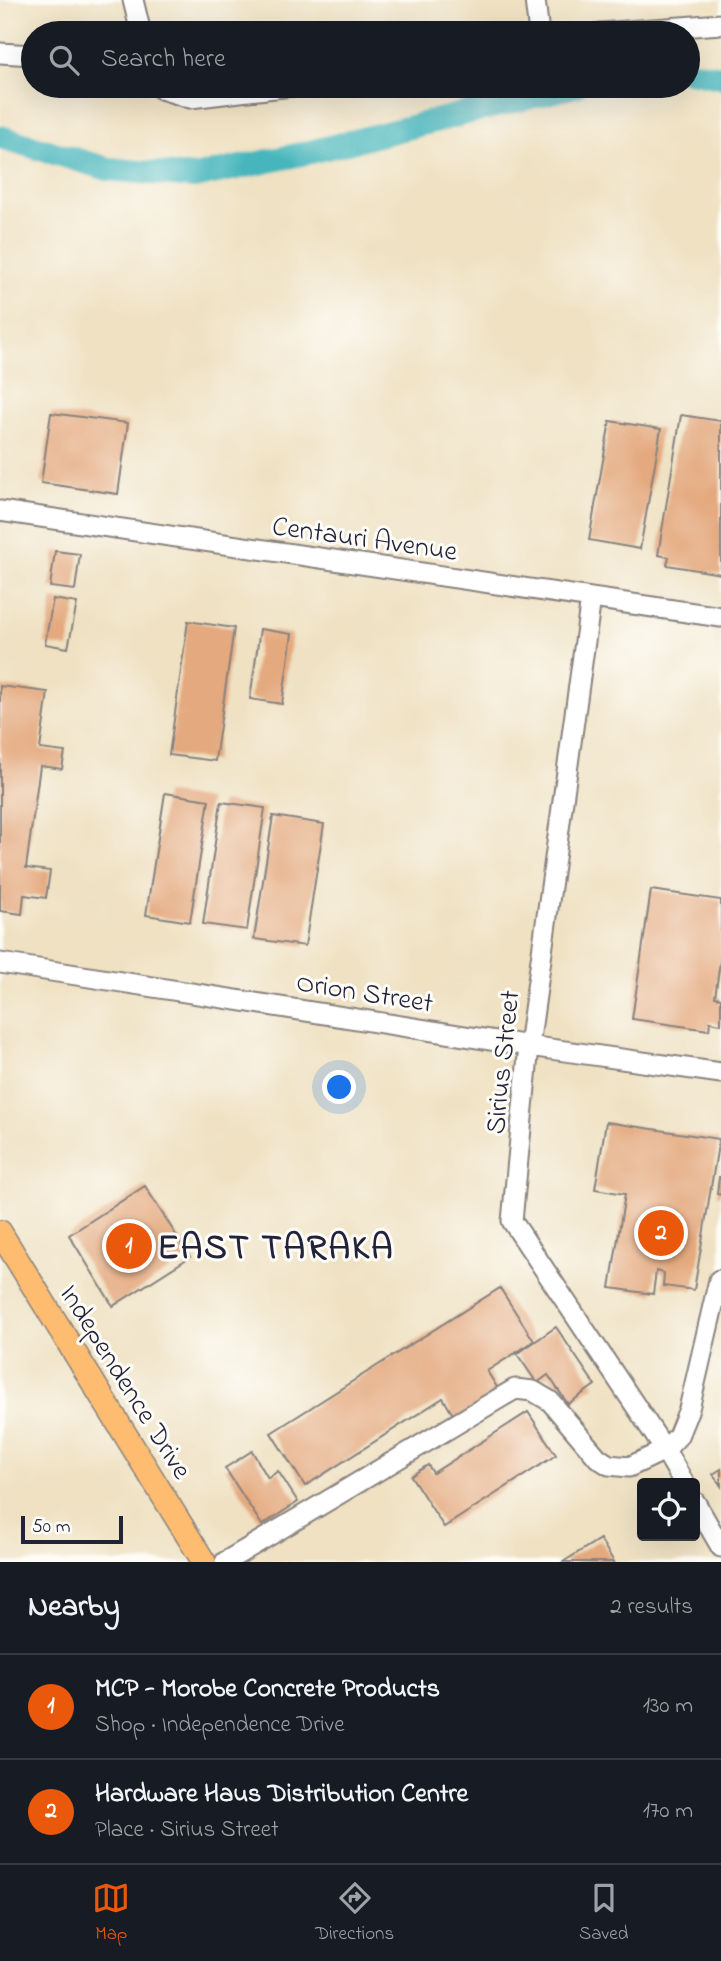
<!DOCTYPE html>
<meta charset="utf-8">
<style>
body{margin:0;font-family:"Indie Flower",sans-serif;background:#20242c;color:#f1f3f6}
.controls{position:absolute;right:21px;bottom:21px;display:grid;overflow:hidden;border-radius:7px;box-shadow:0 7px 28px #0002}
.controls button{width:63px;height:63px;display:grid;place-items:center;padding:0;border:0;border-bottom:2px solid #363941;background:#171b24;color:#f1f3f6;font:35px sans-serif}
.scale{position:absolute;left:21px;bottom:18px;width:102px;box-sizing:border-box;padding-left:7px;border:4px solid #22223b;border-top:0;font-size:19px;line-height:24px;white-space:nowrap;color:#22223b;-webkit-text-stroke:5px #fdfcf7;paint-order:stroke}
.you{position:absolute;left:340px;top:1088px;width:24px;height:24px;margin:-18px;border:5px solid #fff;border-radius:50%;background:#1a73e8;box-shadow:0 0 0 10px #1a73e833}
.badge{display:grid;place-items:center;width:46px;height:46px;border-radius:50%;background:#ea580c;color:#fff;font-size:23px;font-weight:700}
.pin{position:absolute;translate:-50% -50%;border:4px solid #fff;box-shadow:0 2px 7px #0006}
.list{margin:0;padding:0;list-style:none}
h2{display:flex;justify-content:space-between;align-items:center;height:91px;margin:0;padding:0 28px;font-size:30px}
h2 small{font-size:23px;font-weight:400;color:#9ea1a6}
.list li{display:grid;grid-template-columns:46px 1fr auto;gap:21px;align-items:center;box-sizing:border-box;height:105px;padding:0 28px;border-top:2px solid #363941}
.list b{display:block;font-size:26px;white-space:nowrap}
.list p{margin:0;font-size:23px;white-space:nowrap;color:#9ea1a6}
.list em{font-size:23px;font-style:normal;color:#9ea1a6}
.icon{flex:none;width:38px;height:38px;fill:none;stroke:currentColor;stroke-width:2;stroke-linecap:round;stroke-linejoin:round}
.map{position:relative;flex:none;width:721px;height:1562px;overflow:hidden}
.search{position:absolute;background:#171b24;box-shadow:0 7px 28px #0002;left:21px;right:21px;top:21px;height:77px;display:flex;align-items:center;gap:18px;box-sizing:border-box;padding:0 24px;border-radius:38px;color:#9ea1a6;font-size:26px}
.sheet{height:301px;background:#171b24}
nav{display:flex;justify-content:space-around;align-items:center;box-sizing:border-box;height:98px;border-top:2px solid #363941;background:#171b24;font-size:19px;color:#9ea1a6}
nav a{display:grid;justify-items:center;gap:4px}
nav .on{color:#ea580c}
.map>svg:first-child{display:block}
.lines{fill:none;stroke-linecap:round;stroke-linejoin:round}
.river{stroke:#46b6bc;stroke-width:24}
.building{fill:#e4a97e}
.minor-casing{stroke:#88827e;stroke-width:23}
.major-casing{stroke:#88827e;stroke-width:26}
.minor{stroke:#fff;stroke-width:19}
.major{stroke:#febc70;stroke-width:23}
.labels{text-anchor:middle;stroke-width:6;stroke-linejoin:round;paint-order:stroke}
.street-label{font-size:28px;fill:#22223b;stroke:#fdfcf7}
.district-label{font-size:35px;font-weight:bold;letter-spacing:2px;fill:#22223b;stroke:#fdfcf7}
</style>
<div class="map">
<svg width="721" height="1562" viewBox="0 0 721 1562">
<rect width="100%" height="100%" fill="#fdfcf7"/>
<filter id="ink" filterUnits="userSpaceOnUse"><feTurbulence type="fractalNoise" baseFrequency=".0143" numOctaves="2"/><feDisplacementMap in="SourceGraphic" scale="14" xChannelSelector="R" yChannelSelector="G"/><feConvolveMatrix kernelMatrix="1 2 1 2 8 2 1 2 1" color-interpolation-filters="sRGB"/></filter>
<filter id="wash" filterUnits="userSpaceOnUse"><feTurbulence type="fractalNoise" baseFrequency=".00686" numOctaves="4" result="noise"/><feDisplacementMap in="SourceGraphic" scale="28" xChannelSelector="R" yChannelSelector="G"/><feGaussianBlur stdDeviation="1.57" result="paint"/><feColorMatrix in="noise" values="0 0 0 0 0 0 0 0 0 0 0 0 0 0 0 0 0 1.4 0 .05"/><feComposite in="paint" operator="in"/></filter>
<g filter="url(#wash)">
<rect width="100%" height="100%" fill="#efe1c2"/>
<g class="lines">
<path class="river" d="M688 71 721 77
M0 137 108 169 194 177 306 153 575 86"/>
</g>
<g id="blocks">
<path class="building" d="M51 413 128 423 118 494 41 483Z
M681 415 721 421V574L667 565 669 557 658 555Z
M610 421 661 429 640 549 589 540Z
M55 551 80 554 75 590 50 587Z
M53 599 77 603 68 648 45 644Z
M188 621 234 628 215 761 169 755Z
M260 629 292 634 282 704 250 699Z
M0 686 48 692 40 749 65 752 62 769 40 766 26 868 50 871 46 898 24 895 22 914 0 911Z
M165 793 209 800 190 922 146 915Z
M221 802 265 808 247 930 203 924Z
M273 816 324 824 305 946 254 939Z
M651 890 721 900V955L715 997 721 998V1024L710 1022 709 1030 632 1019Z
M606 1122 719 1139 694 1290 663 1286 664 1273 656 1271 653 1294 610 1288 625 1194 595 1189Z
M719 1177H721V1195L717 1194Z
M145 1186 190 1257 113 1306 69 1235Z
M500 1288 534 1341 487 1371 500 1392 456 1420 443 1398 305 1486 271 1433Z
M556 1327 595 1385 568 1404 548 1375 537 1383 517 1354Z
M528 1412 556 1455 444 1527 411 1476 428 1465 433 1473Z
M252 1451 268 1478 278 1471 298 1502 262 1525 225 1468Z
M721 1469V1486L713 1474Z
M600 1539 614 1562H563Z"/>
</g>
</g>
<g filter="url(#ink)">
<use href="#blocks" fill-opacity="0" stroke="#88827e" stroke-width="2"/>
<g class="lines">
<g class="minor-casing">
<path id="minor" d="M133 0 141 33
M535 0 539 33
M600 33 721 24
M0 53 33 55
M159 86 161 89 190 98 292 86
M0 511 721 617
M591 598 529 1046 512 1221 665 1450 684 1483
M0 963 529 1046 721 1073
M695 1502 721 1547
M225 1562 515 1389 533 1391 550 1401 598 1458 609 1465 629 1467 665 1450 678 1436 689 1409 719 1280"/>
</g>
<g class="major-casing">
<path id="major" d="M0 1232 204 1562"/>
</g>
<use href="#minor" class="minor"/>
<use href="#major" class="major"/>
</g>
</g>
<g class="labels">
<g class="street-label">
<text transform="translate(365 537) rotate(8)" y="10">Centauri Avenue</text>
<text transform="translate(365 991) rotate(9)" y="10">Orion Street</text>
<text transform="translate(501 1062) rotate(-84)" y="10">Sirius Street</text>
<text transform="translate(127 1381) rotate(58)" y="10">Independence Drive</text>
</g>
<g class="district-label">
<text x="276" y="1258">EAST TARAKA</text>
</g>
</g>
</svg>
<div class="controls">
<button><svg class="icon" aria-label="locate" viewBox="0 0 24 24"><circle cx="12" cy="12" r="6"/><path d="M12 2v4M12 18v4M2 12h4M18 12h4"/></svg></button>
</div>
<div class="scale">50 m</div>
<div class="you"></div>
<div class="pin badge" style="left:129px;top:1246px">1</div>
<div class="pin badge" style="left:661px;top:1233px">2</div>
<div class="search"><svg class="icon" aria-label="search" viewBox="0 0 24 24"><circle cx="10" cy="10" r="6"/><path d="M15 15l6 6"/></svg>Search here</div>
</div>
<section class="sheet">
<h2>Nearby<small>2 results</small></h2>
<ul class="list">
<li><span class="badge">1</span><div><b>MCP - Morobe Concrete Products</b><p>Shop · Independence Drive</p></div><em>130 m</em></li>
<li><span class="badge">2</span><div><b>Hardware Haus Distribution Centre</b><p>Place · Sirius Street</p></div><em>170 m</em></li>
</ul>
</section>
<nav>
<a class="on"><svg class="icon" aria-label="map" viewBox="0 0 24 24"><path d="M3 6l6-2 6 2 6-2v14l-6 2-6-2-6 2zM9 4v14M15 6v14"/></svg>Map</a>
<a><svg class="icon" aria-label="directions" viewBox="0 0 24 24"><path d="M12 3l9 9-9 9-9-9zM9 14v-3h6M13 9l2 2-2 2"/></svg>Directions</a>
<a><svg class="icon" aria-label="saved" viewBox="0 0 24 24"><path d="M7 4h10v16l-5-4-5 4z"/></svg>Saved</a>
</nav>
